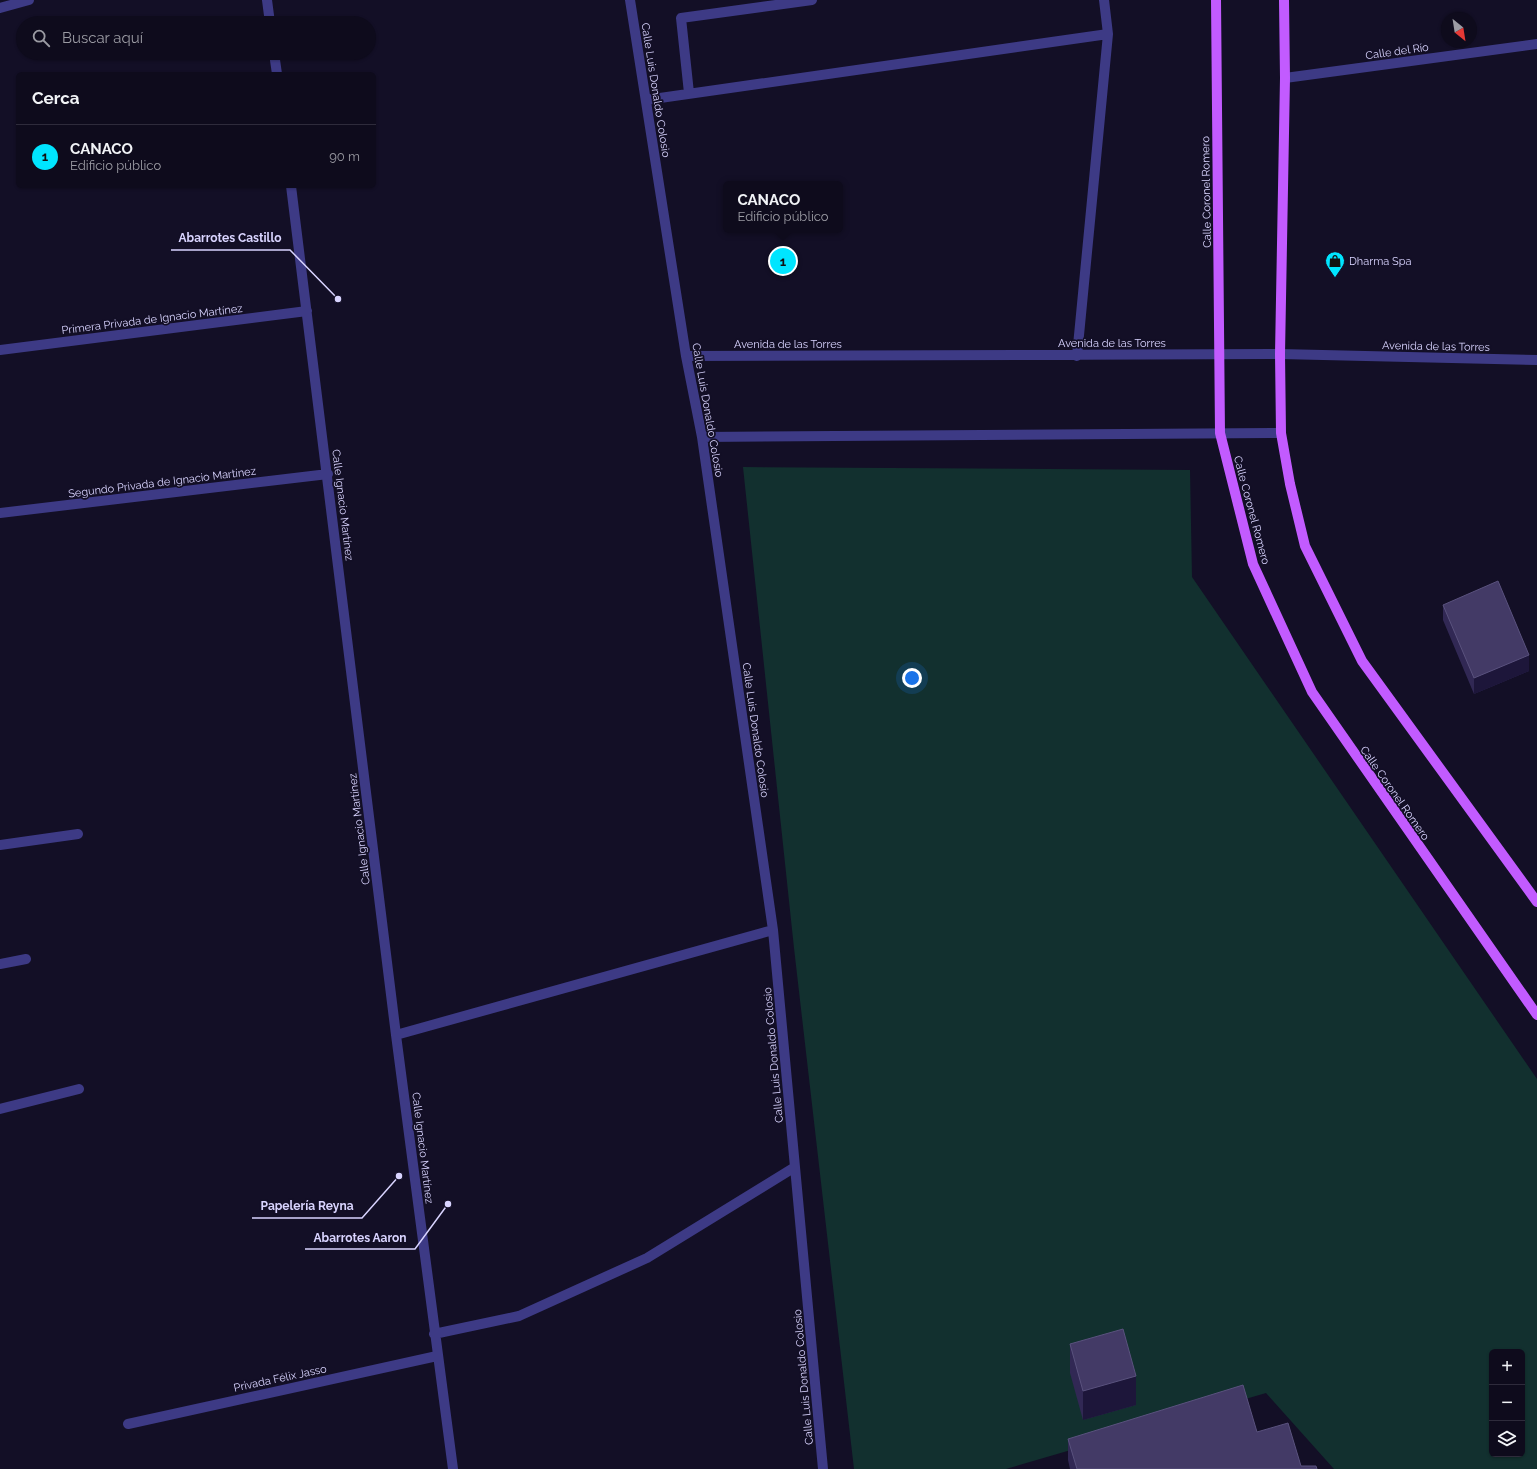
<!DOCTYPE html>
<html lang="es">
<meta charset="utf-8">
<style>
body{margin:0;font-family:Raleway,sans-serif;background:#1c1929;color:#f1f3f6}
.controls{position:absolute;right:12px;bottom:12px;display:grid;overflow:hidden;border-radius:6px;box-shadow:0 1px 3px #0004}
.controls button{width:36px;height:36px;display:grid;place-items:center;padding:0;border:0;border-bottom:1px solid #2e2b3b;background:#0e0b1c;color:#f1f3f6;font:20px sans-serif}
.compass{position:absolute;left:1441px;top:12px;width:36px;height:36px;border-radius:50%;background:#0e0b1c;box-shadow:0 1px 3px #0004;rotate:150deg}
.you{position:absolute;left:912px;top:678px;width:14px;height:14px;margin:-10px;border:3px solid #fff;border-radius:50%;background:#1a73e8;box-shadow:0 0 0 6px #1a73e833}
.badge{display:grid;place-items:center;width:26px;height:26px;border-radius:50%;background:#00e5ff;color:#111;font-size:13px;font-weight:700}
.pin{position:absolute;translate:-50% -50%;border:2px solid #fff;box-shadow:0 1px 4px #0006}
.popup{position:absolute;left:723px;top:181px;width:120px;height:52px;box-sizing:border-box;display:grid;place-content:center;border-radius:6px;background:#0e0b1c;filter:drop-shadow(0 1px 3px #0005);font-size:13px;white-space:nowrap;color:#9b9ba3}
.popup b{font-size:15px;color:#f1f3f6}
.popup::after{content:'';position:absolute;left:50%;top:100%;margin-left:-8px;border:8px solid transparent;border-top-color:#0e0b1c}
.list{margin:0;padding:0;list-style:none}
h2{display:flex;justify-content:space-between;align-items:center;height:52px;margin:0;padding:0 16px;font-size:17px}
h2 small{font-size:13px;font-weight:400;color:#9b9ba3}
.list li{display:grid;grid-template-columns:26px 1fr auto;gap:12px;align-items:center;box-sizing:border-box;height:64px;padding:0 16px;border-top:1px solid #2e2b3b}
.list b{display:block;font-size:15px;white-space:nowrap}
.list p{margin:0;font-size:13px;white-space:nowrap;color:#9b9ba3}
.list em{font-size:13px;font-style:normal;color:#9b9ba3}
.icon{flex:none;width:22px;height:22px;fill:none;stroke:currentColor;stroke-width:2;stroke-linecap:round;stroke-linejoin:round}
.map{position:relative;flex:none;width:1537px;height:1469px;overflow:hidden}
.search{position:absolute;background:#0e0b1c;box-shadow:0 1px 3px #0004;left:16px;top:16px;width:360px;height:44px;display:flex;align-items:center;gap:10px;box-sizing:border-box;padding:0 14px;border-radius:22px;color:#9b9ba3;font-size:15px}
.panel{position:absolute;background:#0e0b1c;box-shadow:0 1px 3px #0004;left:16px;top:72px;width:360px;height:116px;border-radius:6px}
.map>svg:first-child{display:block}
.green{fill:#12302f;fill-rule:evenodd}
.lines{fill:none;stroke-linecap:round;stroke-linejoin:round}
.minor{stroke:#3d3a85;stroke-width:10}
.major{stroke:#c25bff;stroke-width:10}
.wall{fill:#312854}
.shaded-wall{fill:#1d163a}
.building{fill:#433a66;stroke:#5a527e}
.labels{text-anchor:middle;stroke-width:3.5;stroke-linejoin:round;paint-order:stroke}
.street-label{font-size:11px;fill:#d9d4ff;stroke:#130f26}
.poi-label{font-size:11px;fill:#d9d4ff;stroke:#130f26;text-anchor:start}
.leader{fill:none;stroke:#d9d4ff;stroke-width:1.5}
.callout-dot{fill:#d9d4ff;stroke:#130f26;stroke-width:1.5}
.callout-label{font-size:12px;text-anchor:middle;font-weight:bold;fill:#d9d4ff;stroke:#130f26;stroke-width:3.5;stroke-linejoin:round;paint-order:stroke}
</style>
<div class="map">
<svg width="1537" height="1469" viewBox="0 0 1537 1469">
<rect width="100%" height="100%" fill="#130f26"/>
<path class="green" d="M743 467 1190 470 1192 577 1537 1079V1469H1334L1266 1393 1006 1469H854L794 948ZM1492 1352H1522V1454H1492Z"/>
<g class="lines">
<path class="minor" d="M267 0 270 23
M630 0 686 356 702 437 773 930 823 1469
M1104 0 1108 34
M0 8 29 0
M274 53 277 74
M1285 78 1537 44
M689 93 681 18 812 0
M646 100 1108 34 1077 356
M291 186 396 1035 453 1469
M0 350 307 311
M686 356 1280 354 1537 360
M702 437 1281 433
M0 513 328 474
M0 845 78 834
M0 964 26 959
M396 1035 773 930
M0 1109 79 1089
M434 1334 519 1316 647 1258 795 1167
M128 1424 437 1356"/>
<path class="major" d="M1216 0 1220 433 1253 564 1312 692 1537 1015
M1284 0 1285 78 1280 354 1281 433 1290 484 1305 546 1362 661 1537 902"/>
</g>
<path class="wall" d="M1443 605 1529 671 1474 694 1443 620Z
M1070 1344 1136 1405 1083 1420 1070 1373Z
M1257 1432 1301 1466 1317 1469H1070L1068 1460V1439Z"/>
<path class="shaded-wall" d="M1529 655V671L1474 694V678Z
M1136 1376V1405L1083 1420V1391Z"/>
<path class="building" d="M1498 581 1529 655 1474 678 1443 605Z
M1123 1329 1136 1376 1083 1391 1070 1344Z
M1243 1385 1257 1432 1288 1423 1301 1466H1316L1317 1469H1077L1068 1439Z"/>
<defs>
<g id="shop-pin" transform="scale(1)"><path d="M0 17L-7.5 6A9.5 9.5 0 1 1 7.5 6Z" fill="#00e5ff" stroke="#130f26"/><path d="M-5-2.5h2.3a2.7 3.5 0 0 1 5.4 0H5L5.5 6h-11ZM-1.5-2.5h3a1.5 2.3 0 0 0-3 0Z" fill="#111"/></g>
</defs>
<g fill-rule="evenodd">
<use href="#shop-pin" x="1335" y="261"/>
</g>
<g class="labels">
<g class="street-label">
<text transform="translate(1397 51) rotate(-8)" y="4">Calle del Río</text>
<text transform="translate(656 90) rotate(81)" y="4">Calle Luis Donaldo Colosio</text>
<text transform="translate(1206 192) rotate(-91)" y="4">Calle Coronel Romero</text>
<text transform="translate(152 319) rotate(-7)" y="4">Primera Privada de Ignacio Martínez</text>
<text x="1112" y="347">Avenida de las Torres</text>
<text x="788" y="348">Avenida de las Torres</text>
<text transform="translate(1436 346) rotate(1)" y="4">Avenida de las Torres</text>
<text transform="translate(708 410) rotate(80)" y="4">Calle Luis Donaldo Colosio</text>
<text transform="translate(162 482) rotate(-7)" y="4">Segundo Privada de Ignacio Martínez</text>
<text transform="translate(343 505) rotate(83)" y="4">Calle Ignacio Martínez</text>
<text transform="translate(1252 510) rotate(75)" y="4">Calle Coronel Romero</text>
<text transform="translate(756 730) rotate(82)" y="4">Calle Luis Donaldo Colosio</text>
<text transform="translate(1395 793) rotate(55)" y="4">Calle Coronel Romero</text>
<text transform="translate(359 829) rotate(-97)" y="4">Calle Ignacio Martínez</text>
<text transform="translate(773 1055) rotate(-95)" y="4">Calle Luis Donaldo Colosio</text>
<text transform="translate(423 1148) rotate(83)" y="4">Calle Ignacio Martínez</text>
<text transform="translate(803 1377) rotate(-95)" y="4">Calle Luis Donaldo Colosio</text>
<text transform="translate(280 1378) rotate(-12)" y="4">Privada Félix Jasso</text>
</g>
<g class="poi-label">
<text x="1349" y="265">Dharma Spa</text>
</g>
</g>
<path class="leader" d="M338 299L290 250H171M399 1176L362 1218H252M448 1204L415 1249H305"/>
<g class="callout-dot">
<circle cx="338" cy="299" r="4"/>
<circle cx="399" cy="1176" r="4"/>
<circle cx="448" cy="1204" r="4"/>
</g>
<g class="callout-label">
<text x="230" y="242">Abarrotes Castillo</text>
<text x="307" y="1210">Papelería Reyna</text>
<text x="360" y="1242">Abarrotes Aaron</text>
</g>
</svg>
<div class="controls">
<button>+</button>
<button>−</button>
<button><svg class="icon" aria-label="layers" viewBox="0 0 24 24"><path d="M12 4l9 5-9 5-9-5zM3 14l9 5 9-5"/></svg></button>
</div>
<svg class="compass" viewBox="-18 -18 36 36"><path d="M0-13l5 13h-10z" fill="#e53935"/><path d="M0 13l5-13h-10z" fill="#9b9ba3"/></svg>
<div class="you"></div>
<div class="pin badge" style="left:783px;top:261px">1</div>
<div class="popup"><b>CANACO</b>Edificio público</div>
<div class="search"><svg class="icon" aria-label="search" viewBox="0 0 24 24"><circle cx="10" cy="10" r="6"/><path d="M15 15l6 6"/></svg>Buscar aquí</div>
<section class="panel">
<h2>Cerca<small></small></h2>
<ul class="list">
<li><span class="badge">1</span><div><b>CANACO</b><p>Edificio público</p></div><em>90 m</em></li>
</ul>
</section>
</div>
